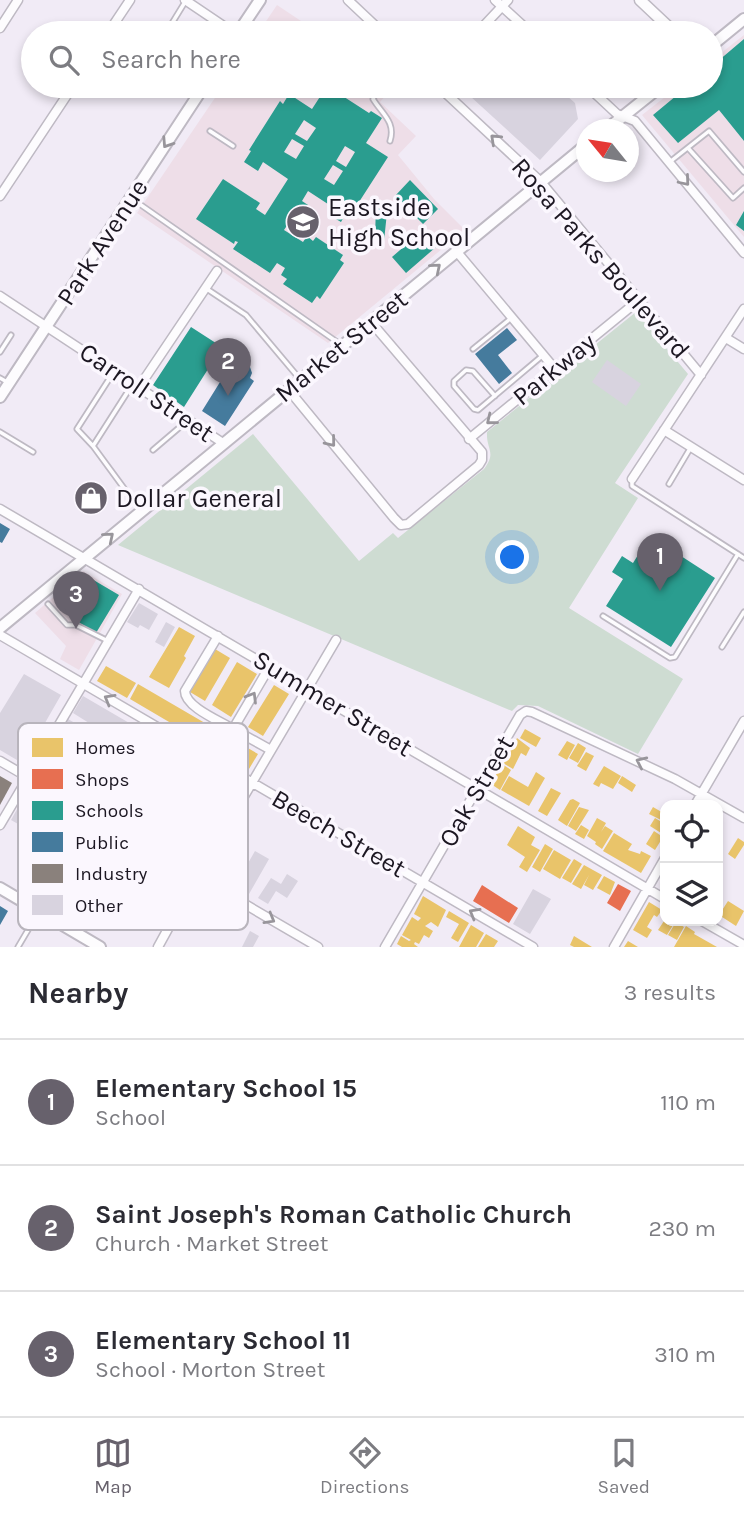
<!DOCTYPE html>
<meta charset="utf-8">
<style>
body{margin:0;font-family:Karla,sans-serif;background:#f7f7f7;color:#2b2b33}
.controls{position:absolute;right:21px;bottom:21px;display:grid;overflow:hidden;border-radius:14px;box-shadow:0 4px 10px #0003}
.controls button{width:63px;height:63px;display:grid;place-items:center;padding:0;border:0;border-bottom:2px solid #e1e1e2;background:#fff;color:#2b2b33;font:35px sans-serif}
.compass{position:absolute;left:576px;top:119px;width:63px;height:63px;border-radius:50%;background:#fff;box-shadow:0 4px 10px #0003;rotate:300deg}
.you{position:absolute;left:513px;top:558px;width:24px;height:24px;margin:-18px;border:5px solid #fff;border-radius:50%;background:#1a73e8;box-shadow:0 0 0 10px #1a73e833}
.badge{display:grid;place-items:center;width:46px;height:46px;border-radius:50%;background:#67616c;color:#fff;font-size:23px;font-weight:700}
.pin{position:absolute;translate:-50% -58px;filter:drop-shadow(0 2px 4px #0008)}
.pin::after{content:'';position:absolute;top:37px;width:24px;height:21px;background:inherit;clip-path:polygon(0 0,100% 0,50% 100%)}
.list{margin:0;padding:0;list-style:none}
h2{display:flex;justify-content:space-between;align-items:center;height:91px;margin:0;padding:0 28px;font-size:30px}
h2 small{font-size:23px;font-weight:400;color:#7c7c81}
.list li{display:grid;grid-template-columns:46px 1fr auto;gap:21px;align-items:center;box-sizing:border-box;height:126px;padding:0 28px;border-top:2px solid #e1e1e2}
.list b{display:block;font-size:26px;white-space:nowrap}
.list p{margin:0;font-size:23px;white-space:nowrap;color:#7c7c81}
.list em{font-size:23px;font-style:normal;color:#7c7c81}
.icon{flex:none;width:38px;height:38px;fill:none;stroke:currentColor;stroke-width:2;stroke-linecap:round;stroke-linejoin:round}
.map{position:relative;flex:none;width:744px;height:947px;overflow:hidden}
.search{position:absolute;background:#fff;box-shadow:0 4px 10px #0003;left:21px;right:21px;top:21px;height:77px;display:flex;align-items:center;gap:18px;box-sizing:border-box;padding:0 24px;border-radius:38px;color:#7c7c81;font-size:26px}
.sheet{height:469px;background:#fff}
nav{display:flex;justify-content:space-around;align-items:center;box-sizing:border-box;height:98px;border-top:2px solid #e1e1e2;background:#fff;font-size:19px;color:#7c7c81}
nav a{display:grid;justify-items:center;gap:4px}
nav .on{color:#67616c}
.map>svg:first-child{display:block}
.education{fill:#eedee8}
.green{fill:#cedcd2}
.homes{fill:#e9c46a}
.shops{fill:#e76f51}
.schools{fill:#2a9d8f;fill-rule:evenodd}
.public{fill:#457b9d}
.industry{fill:#8a817c}
.building{fill:#d8d3df;fill-rule:evenodd}
.lines{fill:none;stroke-linecap:round;stroke-linejoin:round}
.service-casing{stroke:#beb9c3;stroke-width:7}
.minor-casing{stroke:#beb9c3;stroke-width:11}
.tertiary-casing{stroke:#beb9c3;stroke-width:13}
.secondary-casing{stroke:#beb9c3;stroke-width:14}
.service{stroke:#fdfcfe;stroke-width:3.5}
.minor{stroke:#fdfcfe;stroke-width:8}
.tertiary{stroke:#fdfcfe;stroke-width:10}
.secondary{stroke:#fdfcfe;stroke-width:10}
.oneway{stroke:#98959b}
.labels{text-anchor:middle;stroke-width:7;stroke-linejoin:round;paint-order:stroke}
.poi-label{font-size:26px;fill:#1c1722;stroke:#fbf7fe;text-anchor:start}
.street-label{font-size:26px;fill:#1c1722;stroke:#fbf7fe}
.key{fill:#fbf7fe;stroke:#b8b4bc;stroke-width:2}
.key-label{font-size:19px;fill:#1c1722}
</style>
<div class="map">
<svg width="744" height="947" viewBox="0 0 744 947">
<rect width="100%" height="100%" fill="#f1ebf6"/>
<path class="education" d="M277 5 319 33H258Z
M744 35V237L642 115 679 86H711V61Z
M223 86H394L380 102 416 136 398 155 434 199 465 230 328 343 137 213Z
M83 571 122 594 79 670 60 659 66 646 35 613Z"/>
<path class="green" d="M636 312 688 374 615 483 638 498 569 608 683 679 638 754 538 706 518 705 512 711 118 545 253 434 359 561 393 533 398 538 484 469C497 452 486 450 487 432Z"/>
<path class="homes" d="M179 627 195 636 184 656 186 658 169 688 149 677Z
M215 649 230 658 205 701 190 692Z
M237 662 257 674 231 717 212 705Z
M106 666 136 683 127 698 97 681Z
M138 684 258 754 249 769 130 699Z
M274 685 289 694 263 736 248 727Z
M525 729 541 738 536 747 520 738Z
M517 738 530 748 526 756 521 753 513 769 503 763Z
M567 741 575 745 567 760 558 755Z
M578 743 586 748 578 763 569 758Z
M586 752 594 756 586 771 577 766Z
M502 764 511 770 500 790 491 784Z
M604 766 621 776 613 789 601 783 599 787 593 784Z
M536 772 545 778 529 806 501 790 509 776 528 787Z
M622 776 636 785 632 792 618 783Z
M551 788 561 793 547 816 538 811Z
M573 799 580 803 567 826 558 820 570 800Z
M579 807 589 810 576 831 568 826Z
M653 807 665 814V822L649 814Z
M597 818 606 823 601 832 605 826 613 831 602 849 595 844 596 842 587 836Z
M655 818 665 824V831L661 833 650 826Z
M581 825 589 830 584 839 575 834Z
M518 826 535 837 531 845 540 850 527 872 519 867 525 857 507 845Z
M654 831 663 837 655 850 646 844Z
M614 833 632 844 628 850 640 854 641 851 651 856 641 873 603 851Z
M738 838 744 842V845L735 859 728 854Z
M545 844 553 849 540 872 532 867Z
M554 850 571 860 560 879 543 869Z
M574 859 582 864 571 883 562 878Z
M584 865 602 875 593 890 584 885 589 875 581 889 572 884Z
M604 876 615 882 610 895 597 888Z
M423 896 446 910 438 927 431 922 425 926 433 931 429 938 424 935 419 944 415 942 414 944 418 947H402L397 944 401 936 409 941 411 940 402 935 412 917 418 921 421 918 414 914Z
M728 901 744 911 736 926 719 915Z
M649 902 662 910 657 917 654 915 647 927 652 930 647 938 633 930Z
M449 911 469 923 458 942 451 938 459 924 446 917Z
M664 921 675 922 667 935 658 930Z
M676 922 684 927 677 940 668 935Z
M471 925 484 933 476 947H459Z
M686 926 695 932 694 934 717 947H674Z
M486 934 498 941 494 947H478Z
M574 936 592 947H574L570 945Z
M628 941 638 947H624Z"/>
<path class="shops" d="M618 884 631 891 620 911 607 903Z
M482 885 518 908 509 923 473 901Z"/>
<path class="schools" d="M744 39V141L719 110 678 143 653 115 688 86H711V67Z
M327 86H333L340 90 338 93 369 113 371 111 382 118 366 143 388 157 350 216 346 213 341 222 329 215 334 208 308 191 302 201 308 205 297 222 292 218 284 230 303 242 307 236 313 241 316 237 343 255 340 260 344 263 320 299 317 296 312 303 283 284 287 279 281 275 285 268 277 263 270 273 233 249 238 242 235 241 234 244 196 219 223 179 260 203 256 209 265 215 288 179 263 162 258 171 244 162 251 151 249 150 280 101 283 104 289 94 312 109ZM304 120 316 128 307 141 295 134ZM292 139 304 146 296 159 284 152ZM345 146 355 152 346 167 336 161ZM333 165 343 171 334 185 324 179Z
M410 180 438 209 423 224 395 196Z
M376 202 388 203 384 241H375Z
M744 211V231L736 225Z
M422 231 436 247 406 273 392 257Z
M191 327 222 347 184 407 153 385Z
M650 536 715 578 671 647 606 606 623 579 612 572 622 556 633 563Z
M85 575 119 595 96 633 75 620 83 609 75 605 65 613 55 600Z"/>
<path class="public" d="M507 328 517 340 498 355 512 373 499 384 475 354Z
M238 364H244L250 367 252 373 250 378 254 381 225 426 202 411 230 366 235 370Z
M0 523 10 529 2 543 0 542Z
M0 906 8 911 0 925Z"/>
<path class="industry" d="M0 776 12 783 0 805Z"/>
<path class="building" d="M459 86H556L575 103 578 119 540 160Z
M607 360 641 384 626 406 592 382Z
M139 603 158 614 149 630 140 625 138 628 127 622Z
M166 622 175 627 164 647 155 642Z
M24 674 61 695 22 763 0 750V713Z
M83 696 239 787 194 863 120 820 153 763 73 713ZM178 776 211 796 186 839 148 816 171 777 174 786 180 785Z
M68 719 92 733 77 759 83 763 81 766 122 790 108 814 37 772Z
M26 793 55 809 39 836 11 820Z
M255 851 269 859 249 894 235 886Z
M287 874 298 881 287 898 276 891 268 904 258 898 271 878 281 884Z
M533 889 551 899 530 934 513 924Z
M250 931 259 936 253 947H242Z"/>
<g class="lines">
<g class="service-casing">
<path id="service" d="M166 33 185 2
M377 91 373 99C382 114 396 122 390 141
M210 131 233 146
M688 148 733 198 744 188
M671 161 709 131 744 172
M131 198 340 344
M207 289 246 315 299 378
M473 349 510 319
M0 352 11 335
M113 373 77 429 93 446 140 510
M0 378 7 382
M495 396 473 371 466 370 454 381V386L474 409 478 410 542 356
M0 432 33 452
M93 446 132 385
M153 450 187 421
M632 481V486L744 558
M669 484 691 447
M48 604 67 625H76L106 640
M603 616 670 658 675 657 738 554
M722 647 744 612
M49 915 79 863 83 860 120 879 134 876 167 896
M18 947 38 913"/>
</g>
<g class="minor-casing">
<path id="minor" d="M185 0 234 33
M348 0 383 33
M495 0 531 33
M0 28 18 0
M108 33 130 0
M477 33 508 0
M438 86 541 182 701 375
M587 86 617 114 635 121 744 253
M0 196 73 86
M457 252 555 369
M0 296 223 443
M726 338 744 349
M139 387 217 271
M288 389 394 518 401 525 408 524 479 465 482 460V452L371 322
M664 430 744 480
M469 439 639 300
M632 479 744 309
M0 509 665 899
M0 635 533 947
M218 636 185 691C185 707 220 721 233 729L270 666
M233 729 271 750
M0 761 318 947
M695 805 744 721
M0 825 139 589
M702 921 744 945
M158 947 197 876 336 640
M385 947 520 715 526 711 532 712 675 779 744 818
M614 947 665 858"/>
</g>
<g class="tertiary-casing">
<path id="tertiary" d="M640 0 675 33"/>
</g>
<g class="secondary-casing">
<path id="secondary" d="M238 33 260 0
M711 46 744 19
M606 130 661 86
M0 397 204 86
M0 628 586 145
M0 888 100 947"/>
</g>
<use href="#service" class="service"/>
<use href="#minor" class="minor"/>
<use href="#tertiary" class="tertiary"/>
<use href="#secondary" class="secondary"/>
</g>
<defs><path id="oneway-chevron" d="M-2-3.5L2.5 0L-2 3.5" fill="none" stroke-width="1.6" stroke-linecap="round" stroke-linejoin="round" transform="scale(1.75)"/></defs>
<g class="oneway">
<use href="#oneway-chevron" transform="translate(495 139) rotate(-137)"/>
<use href="#oneway-chevron" transform="translate(167 143) rotate(123)"/>
<use href="#oneway-chevron" transform="translate(685 181) rotate(50)"/>
<use href="#oneway-chevron" transform="translate(436 268) rotate(-40)"/>
<use href="#oneway-chevron" transform="translate(491 420) rotate(141)"/>
<use href="#oneway-chevron" transform="translate(331 442) rotate(51)"/>
<use href="#oneway-chevron" transform="translate(109 537) rotate(-40)"/>
<use href="#oneway-chevron" transform="translate(252 697) rotate(-59)"/>
<use href="#oneway-chevron" transform="translate(109 699) rotate(-150)"/>
<use href="#oneway-chevron" transform="translate(641 762) rotate(-155)"/>
<use href="#oneway-chevron" transform="translate(474 913) rotate(-150)"/>
<use href="#oneway-chevron" transform="translate(270 919) rotate(30)"/>
</g>
<defs>
<g id="school-disc" transform="scale(1.75)"><circle r="9.5" fill="#67616c" stroke="#fbf7fe"/><path d="M0-5L7-2L0 1L-7-2ZM-4 1L0 2.5L4 1V4Q0 6-4 4Z" fill="#fff"/></g>
<g id="shop-disc" transform="scale(1.75)"><circle r="9.5" fill="#67616c" stroke="#fbf7fe"/><path d="M-5-2.5h2.3a2.7 3.5 0 0 1 5.4 0H5L5.5 6h-11ZM-1.5-2.5h3a1.5 2.3 0 0 0-3 0Z" fill="#fff"/></g>
</defs>
<g fill-rule="evenodd">
<use href="#school-disc" x="303" y="222"/>
<use href="#shop-disc" x="91" y="498"/>
</g>
<g class="labels">
<g class="poi-label">
<text x="328" y="216">Eastside<tspan x="328" dy="30">High School</tspan></text>
<text x="116" y="507">Dollar General</text>
</g>
<g class="street-label">
<text transform="translate(102 242) rotate(-57)" y="9">Park Avenue</text>
<text transform="translate(601 258) rotate(49)" y="9">Rosa Parks Boulevard</text>
<text transform="translate(341 346) rotate(-39)" y="9">Market Street</text>
<text transform="translate(554 369) rotate(-39)" y="9">Parkway</text>
<text transform="translate(147 392) rotate(34)" y="9">Carroll Street</text>
<text transform="translate(333 703) rotate(31)" y="9">Summer Street</text>
<text transform="translate(476 791) rotate(-60)" y="9">Oak Street</text>
<text transform="translate(339 833) rotate(30)" y="9">Beech Street</text>
</g>
</g>
<rect x="18" y="723" width="230" height="207" rx="10" class="key"/>
<rect x="32" y="738" width="31" height="19" fill="#e9c46a"/>
<rect x="32" y="769" width="31" height="20" fill="#e76f51"/>
<rect x="32" y="801" width="31" height="19" fill="#2a9d8f"/>
<rect x="32" y="832" width="31" height="20" fill="#457b9d"/>
<rect x="32" y="864" width="31" height="19" fill="#8a817c"/>
<rect x="32" y="895" width="31" height="20" fill="#d8d3df"/>
<g class="key-label">
<text x="75" y="754">Homes</text>
<text x="75" y="786">Shops</text>
<text x="75" y="817">Schools</text>
<text x="75" y="849">Public</text>
<text x="75" y="880">Industry</text>
<text x="75" y="912">Other</text>
</g>
</svg>
<div class="controls">
<button><svg class="icon" aria-label="locate" viewBox="0 0 24 24"><circle cx="12" cy="12" r="6"/><path d="M12 2v4M12 18v4M2 12h4M18 12h4"/></svg></button>
<button><svg class="icon" aria-label="layers" viewBox="0 0 24 24"><path d="M12 4l9 5-9 5-9-5zM3 14l9 5 9-5"/></svg></button>
</div>
<svg class="compass" viewBox="-18 -18 36 36"><path d="M0-13l5 13h-10z" fill="#e53935"/><path d="M0 13l5-13h-10z" fill="#7c7c81"/></svg>
<div class="you"></div>
<div class="pin badge" style="left:660px;top:591px">1</div>
<div class="pin badge" style="left:228px;top:396px">2</div>
<div class="pin badge" style="left:76px;top:629px">3</div>
<div class="search"><svg class="icon" aria-label="search" viewBox="0 0 24 24"><circle cx="10" cy="10" r="6"/><path d="M15 15l6 6"/></svg>Search here</div>
</div>
<section class="sheet">
<h2>Nearby<small>3 results</small></h2>
<ul class="list">
<li><span class="badge">1</span><div><b>Elementary School 15</b><p>School</p></div><em>110 m</em></li>
<li><span class="badge">2</span><div><b>Saint Joseph's Roman Catholic Church</b><p>Church · Market Street</p></div><em>230 m</em></li>
<li><span class="badge">3</span><div><b>Elementary School 11</b><p>School · Morton Street</p></div><em>310 m</em></li>
</ul>
</section>
<nav>
<a class="on"><svg class="icon" aria-label="map" viewBox="0 0 24 24"><path d="M3 6l6-2 6 2 6-2v14l-6 2-6-2-6 2zM9 4v14M15 6v14"/></svg>Map</a>
<a><svg class="icon" aria-label="directions" viewBox="0 0 24 24"><path d="M12 3l9 9-9 9-9-9zM9 14v-3h6M13 9l2 2-2 2"/></svg>Directions</a>
<a><svg class="icon" aria-label="saved" viewBox="0 0 24 24"><path d="M7 4h10v16l-5-4-5 4z"/></svg>Saved</a>
</nav>
